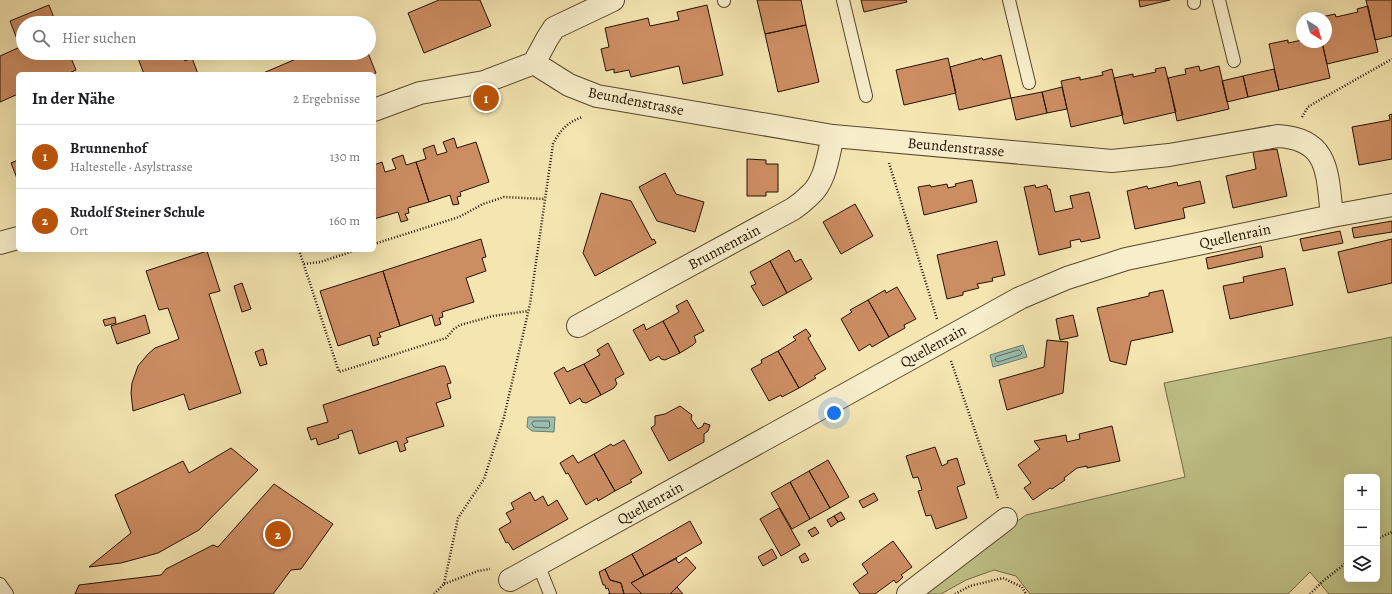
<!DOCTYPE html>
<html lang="de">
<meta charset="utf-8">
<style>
body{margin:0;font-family:Alegreya,serif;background:#f6f6f6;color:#202124}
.controls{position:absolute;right:12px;bottom:12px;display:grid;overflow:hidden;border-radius:6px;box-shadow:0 4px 16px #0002}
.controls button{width:36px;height:36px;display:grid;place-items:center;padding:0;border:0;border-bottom:1px solid #e0e0e0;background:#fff;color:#202124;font:20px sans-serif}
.compass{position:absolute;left:1296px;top:12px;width:36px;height:36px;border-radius:50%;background:#fff;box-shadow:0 4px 16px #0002;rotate:143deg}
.you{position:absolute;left:834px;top:413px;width:14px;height:14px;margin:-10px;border:3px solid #fff;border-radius:50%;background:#1a73e8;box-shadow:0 0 0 6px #1a73e833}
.badge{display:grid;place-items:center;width:26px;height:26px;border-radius:50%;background:#b45309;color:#fff;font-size:13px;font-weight:700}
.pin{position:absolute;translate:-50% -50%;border:2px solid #fff;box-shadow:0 1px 4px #0006}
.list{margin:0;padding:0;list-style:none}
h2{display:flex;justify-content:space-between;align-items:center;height:52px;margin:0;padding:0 16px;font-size:17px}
h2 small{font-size:13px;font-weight:400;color:#757577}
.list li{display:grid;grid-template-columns:26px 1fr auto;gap:12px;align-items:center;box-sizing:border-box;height:64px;padding:0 16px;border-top:1px solid #e0e0e0}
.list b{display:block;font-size:15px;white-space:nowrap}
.list p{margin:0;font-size:13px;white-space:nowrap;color:#757577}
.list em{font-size:13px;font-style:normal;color:#757577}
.icon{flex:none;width:22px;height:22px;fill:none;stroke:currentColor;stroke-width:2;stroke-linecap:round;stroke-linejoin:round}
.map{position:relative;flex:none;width:1392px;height:594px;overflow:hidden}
.search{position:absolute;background:#fff;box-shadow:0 4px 16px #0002;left:16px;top:16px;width:360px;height:44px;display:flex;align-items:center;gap:10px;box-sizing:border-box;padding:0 14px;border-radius:22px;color:#757577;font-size:15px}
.panel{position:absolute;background:#fff;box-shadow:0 4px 16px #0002;left:16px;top:72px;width:360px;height:180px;border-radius:6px}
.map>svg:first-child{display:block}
.green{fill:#c0c388;stroke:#726b44;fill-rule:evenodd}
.water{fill:#9cbeb0;stroke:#6c7a6a}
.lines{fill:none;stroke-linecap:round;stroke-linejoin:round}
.shore{stroke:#606858;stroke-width:1}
.building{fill:#cd8d63;stroke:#241300}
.lane-casing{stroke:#58482c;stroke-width:14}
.street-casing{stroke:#58482c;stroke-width:24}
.path{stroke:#241300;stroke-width:2.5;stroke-dasharray:1 2;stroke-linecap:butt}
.lane{stroke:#f8eecc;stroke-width:12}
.street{stroke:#f8eecc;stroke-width:22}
.labels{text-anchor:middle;stroke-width:3.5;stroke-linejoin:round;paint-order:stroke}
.street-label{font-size:15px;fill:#241300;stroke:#f8eecc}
</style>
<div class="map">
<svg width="1392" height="594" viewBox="0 0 1392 594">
<rect width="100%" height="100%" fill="#f4e5b1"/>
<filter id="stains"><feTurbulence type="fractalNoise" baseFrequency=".005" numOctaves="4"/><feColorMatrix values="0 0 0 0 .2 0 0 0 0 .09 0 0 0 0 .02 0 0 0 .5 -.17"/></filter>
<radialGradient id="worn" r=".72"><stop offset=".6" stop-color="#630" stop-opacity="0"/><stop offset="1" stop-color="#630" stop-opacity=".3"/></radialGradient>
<path class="green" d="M1392 337V594H1329L1310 572 1288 594H1030L1016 576 994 570 966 580 941 594H920L949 570 1026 515 1185 477 1164 383ZM1347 477H1377V579H1347Z"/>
<path class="water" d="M1023 345 1027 357 993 367 990 355Z
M528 417H555L554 432 532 431 527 427Z"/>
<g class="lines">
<path class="shore" d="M1019 350 1022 353 1020 355 998 362 995 360 996 357Z
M534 421H549L550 426 548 428 534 427 532 424Z"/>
</g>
<path class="building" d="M439 0H480L491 26 424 53 408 13Z
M757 0H801L806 25 765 34Z
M861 0H906L907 2 864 12Z
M1139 0H1170L1140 7Z
M1366 0H1392V36L1375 40Z
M49 5 56 23H23V53H69L76 70 67 74H18V94L0 102V56L20 47 10 21Z
M707 5 723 75 683 84 679 66 631 77 629 70 614 73V69L606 71 601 49 609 47 605 28 648 18 650 26 679 20 677 12Z
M1368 6 1378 52 1327 64 1322 42H1326V18H1317L1335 14 1336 17 1358 12 1357 9Z
M806 25 819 82 778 92 765 34Z
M1288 40V43L1302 40V42H1322L1330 78 1279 90 1269 44Z
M136 53H182L185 61 192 58 198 74H144Z
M310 53H368L376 73 373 74H261Z
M1001 55 1011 98 959 110 950 67 982 58 983 60Z
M948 58 956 93 904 105 896 70Z
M1199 66 1200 71 1219 66 1229 109 1177 121 1168 78 1186 74 1185 69Z
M1165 67 1176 112 1124 124 1114 78 1133 74V77L1156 72 1155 69Z
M1112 69 1123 115 1071 127 1061 81 1080 77V80L1103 75 1102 72Z
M1274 69 1279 90 1248 97 1243 76Z
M1243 76 1248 97 1227 102 1222 81Z
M1062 87 1067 109 1047 113 1042 92Z
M1042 92 1047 113 1016 120 1011 98Z
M1392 114V159L1359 165 1352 127 1390 120 1389 115Z
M454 138 457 148 476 142 489 182 460 192 461 196 457 197 459 204 453 205 450 195 429 202 416 162 426 159 423 149 434 145 437 155 447 152 443 142Z
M1277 149 1287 196 1233 208 1226 176 1256 169 1253 152Z
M403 155 406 165 416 162 429 202 408 208 409 213 405 214 408 220 401 222 398 212 374 219V165L382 162 385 172 396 169 392 159Z
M747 159 766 160V164H778V192H766V196H747Z
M18 160V181L11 163Z
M665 173 676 194 704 202 695 232 657 221 639 187Z
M972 180 977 202 924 215 918 187 930 185 931 187 947 184 948 188 956 186 955 184Z
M1200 181 1205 203 1183 208 1185 218 1135 229 1127 191 1147 186 1148 189 1177 182 1178 186Z
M1035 185 1036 188 1047 185 1048 189H1050L1055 212 1073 208 1070 196 1089 192 1100 238 1081 242 1080 239 1070 241 1071 247 1039 255 1024 187Z
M601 193 631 201 652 240 654 239 656 243 595 276 583 253Z
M855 204 873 236 841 254 823 222Z
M1392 221V232L1354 238 1352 228Z
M1340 231 1343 243 1303 251 1300 239Z
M481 239 486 257 482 258 486 271 466 278 474 302 442 312 443 317 439 318 441 324 435 326 432 315 400 326 383 271Z
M1392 239V283L1348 293 1338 252Z
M997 241 1005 275 992 278 993 281 977 284 979 288 963 292V295L947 299 937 255Z
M1261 246 1263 257 1208 269 1206 258Z
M789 250 795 262 801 259 812 279 787 293 770 261Z
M207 251 220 291 209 294 241 393 189 410 184 394 133 411 131 393 132 383 138 366 148 354 155 348 179 339 168 308 159 310 146 271Z
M770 261 787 293 763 306 751 286 756 284 750 272Z
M1285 268 1293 305 1230 319 1223 286 1244 282 1243 277Z
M383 271 400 326 379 333 381 337 377 338 379 344 373 346 370 335 338 346 320 291Z
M242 283 251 309 242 312 234 286Z
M897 287 916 319 904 325 905 328 889 337 868 300 885 290 886 293Z
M1163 290 1173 332 1131 341 1126 365 1110 361 1097 308 1149 296V293Z
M687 300 704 331 694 336 696 342 693 345 680 353 663 321 679 312 676 306Z
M868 300 889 337 872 347 870 344 859 351 841 319 852 312 850 310Z
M145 315 150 333 117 344 111 326Z
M1073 315 1078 336 1060 340 1056 319Z
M115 317 116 323 105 326 103 320Z
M663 321 680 353 665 360 661 359 659 356 650 361 633 330 644 324 646 330Z
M806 329 811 336 808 338 826 369 814 376 816 378 799 388 778 351 796 340 793 337Z
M1047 340 1068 342 1063 393 1007 410 999 380 1044 367Z
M608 343 624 374 615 379 617 384 614 388 601 395 584 364 600 355 597 350Z
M263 349 267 364 260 366 255 352Z
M778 351 799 388 782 397 781 395 769 401 751 369 762 363 761 360Z
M584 364 601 395 586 403 582 402 580 398 570 404 554 373 564 367 567 372Z
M441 366H445L451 383 447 384 451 398 436 403 444 426 406 438 408 442 404 444 406 450 400 452 397 441 359 454 352 430 338 435 339 438 318 445 316 438 311 440 307 428 328 422 323 405Z
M680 406 692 415 691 419 698 429 703 426 704 423 710 425 708 431 704 434V442L669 461 651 428 655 425V416L665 414Z
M1112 426 1120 461 1087 468V466L1077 468 1064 478 1065 480 1052 489 1050 488 1033 500 1024 488 1031 483 1018 465 1040 449 1034 441 1066 435 1067 442 1071 441 1080 439 1079 434Z
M624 440 642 473 630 480 632 482 615 491 594 454 611 444 613 446Z
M935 447 942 466 948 463 947 461 957 458 965 484 957 487 967 518 936 529 931 515 926 516 918 491 922 490 918 477 913 478 906 456Z
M231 448 258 470 199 530 158 553 121 563 89 567 131 533 115 495 183 461 189 473Z
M594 454 615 491 598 501 597 498 586 505 568 473 566 474 560 463 573 455 578 463Z
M828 460 849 497 830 508 809 471Z
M809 471 830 508 810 519 790 482Z
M790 482 810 519 792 529 771 493Z
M274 484 333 524 301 569 291 570 273 594H75L79 585 161 575 166 569 213 545 218 547Z
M530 492 535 501 543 496 548 506 557 500 568 519 513 550 508 542 506 543 499 529 511 522 506 513 514 509 511 503Z
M874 493 878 500 863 508 859 501Z
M779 508 800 545 781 556 760 519Z
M841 512 845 519 838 522 834 516Z
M834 516 838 522 831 527 827 520Z
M690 521 702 543 644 576 632 554Z
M815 527 819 533 812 537 808 531Z
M893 541 912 567 901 575 903 577 899 581 896 583 894 580 875 594H860L853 584 868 573 862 564Z
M772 549 777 558 763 566 758 557Z
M805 553 809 560 802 563 799 557Z
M632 554 644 576 631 583 642 594H624L621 583 610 580 605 569Z
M686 557 696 568 670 594H642L631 583 677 558 676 560 679 563Z
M605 569 610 580 621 583 624 594H608H610L608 588 606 589 605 585H603L599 572Z
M677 587 683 594H670Z"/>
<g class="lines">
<g class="lane-casing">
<path id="lane" d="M724 0V1
M843 0 866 96
M1009 0 1029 83
M1194 0V3
M1219 0 1234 61
M538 564 550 594
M0 584 7 594"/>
</g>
<g class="street-casing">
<path id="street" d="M534 63 569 85 597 96 833 136 1112 161 1169 155 1278 136C1330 139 1327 174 1332 216
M534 63 547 39 554 28 613 0
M374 110 420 93 484 82 534 63
M0 243 18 238
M578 326 793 209C799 205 805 200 810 195 826 181 828 155 833 136
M510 580 1020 298 1067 278 1126 259 1332 216 1392 205
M908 594 1006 519"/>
</g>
<path class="path" d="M1302 117 1308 107 1316 102 1392 59
M889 163 937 319
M374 244 459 217 483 204 504 197 545 199
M299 250 339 372 446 338 454 329 460 325 493 316 528 311
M304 264 320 262 357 250
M951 361 998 498
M1377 539 1392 532
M444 584 478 571 490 569
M434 594 444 584 458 518 484 479 504 417 530 304 553 144C560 130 569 121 583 117
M955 594 970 586 1003 578 1022 587 1026 594
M1310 594 1322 582 1347 562"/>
<use href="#lane" class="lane"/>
<use href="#street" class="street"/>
</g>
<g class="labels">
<g class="street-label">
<text transform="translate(636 101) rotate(11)" y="5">Beundenstrasse</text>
<text transform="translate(956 147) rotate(5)" y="5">Beundenstrasse</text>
<text transform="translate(1235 236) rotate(-12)" y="5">Quellenrain</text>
<text transform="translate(724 247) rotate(-28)" y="5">Brunnenrain</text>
<text transform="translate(933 346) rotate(-29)" y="5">Quellenrain</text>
<text transform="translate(650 503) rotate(-29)" y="5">Quellenrain</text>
</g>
</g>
<rect width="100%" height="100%" filter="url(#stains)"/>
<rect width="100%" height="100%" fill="url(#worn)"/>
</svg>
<div class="controls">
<button>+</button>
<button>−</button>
<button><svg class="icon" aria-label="layers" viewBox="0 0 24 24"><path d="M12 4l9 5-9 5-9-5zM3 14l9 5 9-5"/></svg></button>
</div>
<svg class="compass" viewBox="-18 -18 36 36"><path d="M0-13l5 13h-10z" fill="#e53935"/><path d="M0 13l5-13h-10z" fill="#757577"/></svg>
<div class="you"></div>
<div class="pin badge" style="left:486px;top:98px">1</div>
<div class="pin badge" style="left:278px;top:534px">2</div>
<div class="search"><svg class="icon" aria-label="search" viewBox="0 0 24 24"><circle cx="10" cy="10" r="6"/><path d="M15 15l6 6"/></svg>Hier suchen</div>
<section class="panel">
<h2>In der Nähe<small>2 Ergebnisse</small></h2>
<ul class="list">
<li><span class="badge">1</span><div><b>Brunnenhof</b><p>Haltestelle · Asylstrasse</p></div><em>130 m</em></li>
<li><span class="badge">2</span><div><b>Rudolf Steiner Schule</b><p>Ort</p></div><em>160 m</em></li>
</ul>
</section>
</div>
